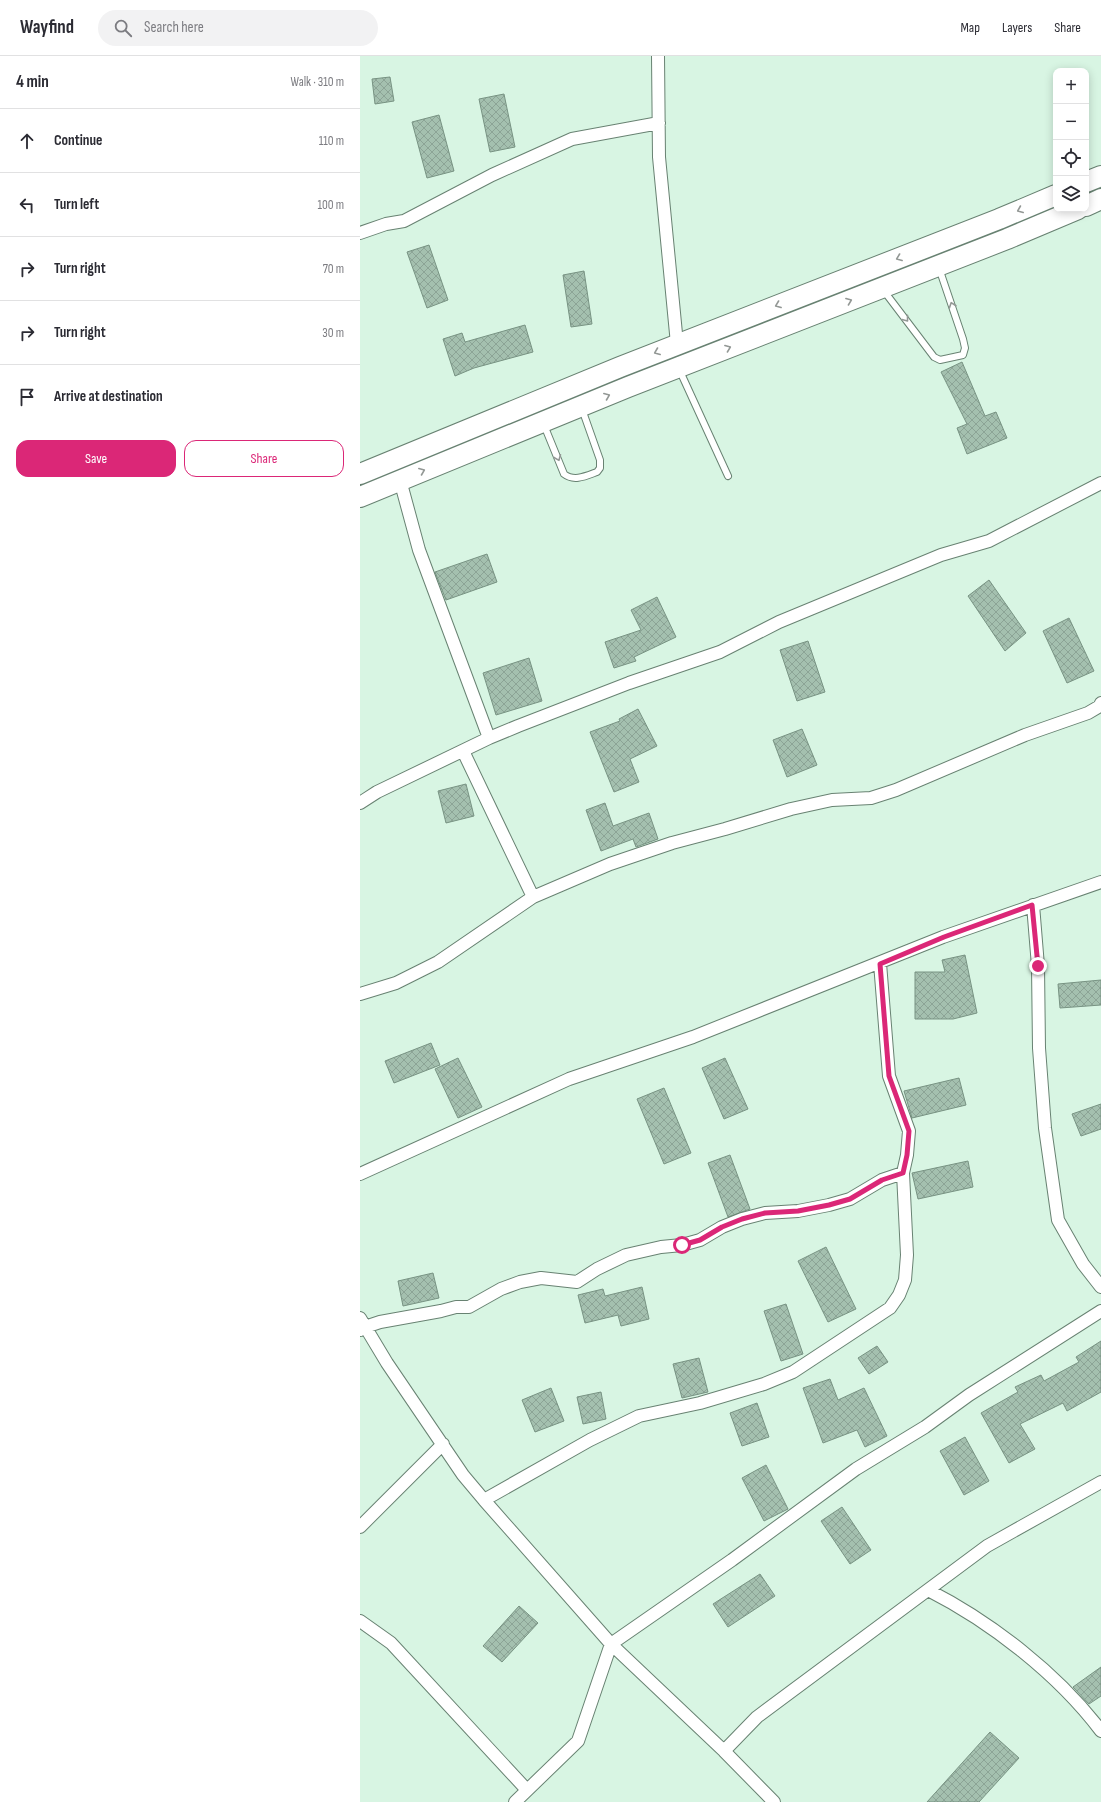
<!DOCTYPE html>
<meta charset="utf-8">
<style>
body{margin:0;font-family:"Sofia Sans Condensed",sans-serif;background:#f2f2f3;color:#2b2b33}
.controls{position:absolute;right:12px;top:12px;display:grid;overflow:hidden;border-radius:8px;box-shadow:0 2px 10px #0003}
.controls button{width:36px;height:36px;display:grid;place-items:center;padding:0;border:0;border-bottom:1px solid #e1e1e2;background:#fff;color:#2b2b33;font:20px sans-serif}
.stop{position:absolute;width:12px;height:12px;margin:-9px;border:3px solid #db2777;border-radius:50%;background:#fff}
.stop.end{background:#db2777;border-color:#fff;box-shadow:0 1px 4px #0008}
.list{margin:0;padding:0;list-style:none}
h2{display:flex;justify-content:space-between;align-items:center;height:52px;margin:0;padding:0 16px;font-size:17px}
h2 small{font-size:13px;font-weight:400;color:#7c7c81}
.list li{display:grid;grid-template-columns:26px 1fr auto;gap:12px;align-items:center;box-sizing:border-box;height:64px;padding:0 16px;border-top:1px solid #e1e1e2}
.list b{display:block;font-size:15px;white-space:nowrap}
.list em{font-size:13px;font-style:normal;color:#7c7c81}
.actions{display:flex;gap:8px;padding:12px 16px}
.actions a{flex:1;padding:9px 0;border:1px solid #db2777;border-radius:12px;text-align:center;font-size:14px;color:#db2777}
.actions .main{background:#db2777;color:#fff}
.icon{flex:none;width:22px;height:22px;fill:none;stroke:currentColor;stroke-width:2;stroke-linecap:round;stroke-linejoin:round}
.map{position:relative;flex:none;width:741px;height:1746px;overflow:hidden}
header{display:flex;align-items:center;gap:24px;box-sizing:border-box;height:56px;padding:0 20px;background:#fff;border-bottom:1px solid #e1e1e2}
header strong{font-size:19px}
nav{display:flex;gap:22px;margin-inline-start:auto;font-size:14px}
.search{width:280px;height:36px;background:#f2f2f3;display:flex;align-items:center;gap:10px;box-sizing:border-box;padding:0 14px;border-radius:22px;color:#7c7c81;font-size:15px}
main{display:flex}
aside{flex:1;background:#fff}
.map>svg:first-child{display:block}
.building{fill:url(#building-cross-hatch);stroke:#789383}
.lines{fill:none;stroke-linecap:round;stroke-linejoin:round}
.service-casing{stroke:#688272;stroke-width:8}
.minor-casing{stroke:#688272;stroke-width:14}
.trunk-casing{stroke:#688272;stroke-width:22}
.service{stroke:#fff;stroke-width:6}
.minor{stroke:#fff;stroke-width:12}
.trunk{stroke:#fff;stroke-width:20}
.oneway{stroke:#939895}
.route{stroke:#db2777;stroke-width:5}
</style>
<header>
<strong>Wayfind</strong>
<div class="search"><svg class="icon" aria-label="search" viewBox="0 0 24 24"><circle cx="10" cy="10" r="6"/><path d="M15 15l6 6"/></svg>Search here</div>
<nav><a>Map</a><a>Layers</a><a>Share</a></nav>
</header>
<main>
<aside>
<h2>4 min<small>Walk · 310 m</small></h2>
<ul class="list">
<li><svg class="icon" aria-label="ahead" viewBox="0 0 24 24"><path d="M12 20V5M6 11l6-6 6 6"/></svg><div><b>Continue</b></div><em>110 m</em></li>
<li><svg class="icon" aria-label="left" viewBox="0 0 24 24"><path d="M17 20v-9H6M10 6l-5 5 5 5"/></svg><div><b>Turn left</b></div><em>100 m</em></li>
<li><svg class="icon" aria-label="right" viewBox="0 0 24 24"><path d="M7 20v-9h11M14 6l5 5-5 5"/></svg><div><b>Turn right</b></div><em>70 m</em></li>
<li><svg class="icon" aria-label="right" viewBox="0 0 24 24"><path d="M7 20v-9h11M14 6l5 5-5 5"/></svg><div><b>Turn right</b></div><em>30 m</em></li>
<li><svg class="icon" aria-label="arrive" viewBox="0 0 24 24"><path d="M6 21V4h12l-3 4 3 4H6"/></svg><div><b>Arrive at destination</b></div></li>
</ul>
<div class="actions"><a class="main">Save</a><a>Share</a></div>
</aside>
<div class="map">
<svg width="741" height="1746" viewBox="0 0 741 1746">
<defs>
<pattern id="building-cross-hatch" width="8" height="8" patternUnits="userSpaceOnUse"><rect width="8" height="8" fill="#a4c0af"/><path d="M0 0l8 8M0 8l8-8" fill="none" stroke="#8ca496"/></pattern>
</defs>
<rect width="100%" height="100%" fill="#d8f5e3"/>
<path class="building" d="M30 21 34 45 15 48 12 23Z
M144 38 155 91 130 96 119 43Z
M79 59 94 115 67 122 52 66Z
M69 189 88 244 67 252 47 196Z
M224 215 232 268 211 271 203 219Z
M165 269 173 296 114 312 95 320 83 283 102 277 105 286Z
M602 306 625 360 636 356 647 382 607 398 597 372 607 368 581 316Z
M127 498 137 526 86 544 75 516Z
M629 524 666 577 645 595 608 540Z
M297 541 316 581 274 601 276 605 254 612 245 586 281 574 271 554Z
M709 562 734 615 707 627 683 575Z
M448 585 465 636 437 645 420 594Z
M169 602 182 645 136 659 123 617Z
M278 653 297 690 270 703 279 726 254 736 230 676 260 665 259 663Z
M442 673 457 709 427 721 413 684Z
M106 728 114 760 86 767 78 735Z
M245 747 253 770 289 757 298 783 276 791 273 783 241 795 226 754Z
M605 899 617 957 593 963H555V916H585L582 904Z
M741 924V949L700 952 698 928Z
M71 987 80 1009 34 1027 25 1005Z
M98 1002 122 1051 98 1062 75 1013Z
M365 1002 388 1053 364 1063 342 1012Z
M599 1022 606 1049 552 1062 544 1035Z
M304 1032 331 1097 304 1108 277 1043Z
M741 1048V1073L721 1080 712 1058Z
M370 1099 390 1153 368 1161 348 1107Z
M608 1105 613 1131 558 1143 552 1117Z
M466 1191 496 1253 468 1266 438 1205Z
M73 1217 79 1242 43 1250 38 1225Z
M282 1231 289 1263 261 1270 258 1259 225 1267 218 1239 243 1233 245 1240Z
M426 1248 443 1298 421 1305 404 1255Z
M741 1285V1336L707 1355 703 1347 660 1368 675 1393 649 1407 621 1357 658 1336 655 1331 681 1319 684 1325 719 1306 716 1301Z
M517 1290 528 1306 509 1318 498 1302Z
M339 1302 348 1336 322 1342 313 1308Z
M470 1323 478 1344 504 1332 527 1380 505 1391 497 1374 463 1387 443 1332Z
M191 1332 204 1365 175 1376 162 1344Z
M241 1336 246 1363 223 1368 217 1341Z
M397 1347 409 1381 382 1390 370 1357Z
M605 1381 629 1425 604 1439 580 1395Z
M406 1409 428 1453 404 1465 382 1422Z
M482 1451 511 1494 490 1508 461 1465Z
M400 1518 415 1540 368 1571 353 1548Z
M159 1550 178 1567 142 1606 123 1590Z
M741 1611V1640L729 1648 713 1631Z
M630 1676 659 1702 619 1746H567Z"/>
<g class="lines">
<g class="service-casing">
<path id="service" d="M524 235 574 301 580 304 603 299 605 292 603 283 579 212
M319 313 368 420
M184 369 204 418C214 426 226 420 237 416L240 412V404L222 353"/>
</g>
<g class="minor-casing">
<path id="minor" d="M298 0 299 101 317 288
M0 177 26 168 44 165 132 119 212 83 299 67
M40 424 59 494 129 682
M103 695 173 841
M0 747 17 736 129 682 158 670 269 627 360 596 419 566 581 499 629 485 741 427
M673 849 678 910 679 992 685 1072 698 1164 723 1208 741 1231
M0 938 36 927 78 906 173 841 250 808 312 787 365 773 431 753 472 744 511 742 536 734 665 679 728 657 740 650 741 647
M0 1118 209 1023 333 981 583 881 741 826
M0 1262 27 1307 103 1419 124 1444 251 1588 364 1695 414 1746
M0 1274 5 1271 20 1266 81 1255 96 1251H109L141 1233 160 1226 181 1222 217 1226 237 1213 266 1199 301 1191 322 1189 340 1184 362 1171 382 1163 405 1157 438 1155 469 1149 490 1143 522 1124 543 1117
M124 1444 230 1384 279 1360 340 1347 404 1328 433 1316 530 1252 539 1239 545 1224 547 1199 543 1117 547 1099 549 1075 529 1020 520 907
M0 1471 83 1388
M568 1534C631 1566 698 1618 741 1675
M0 1565 31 1587 166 1733
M364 1695 397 1661 627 1490 741 1426
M155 1746 218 1685 251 1588 372 1504 496 1413 565 1371 609 1339 741 1255"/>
</g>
<g class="trunk-casing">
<path id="trunk" d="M726 126 741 120
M726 150 741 143
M0 418 260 311 639 163 696 139
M0 441 268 331 647 183 718 153"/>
</g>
<use href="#service" class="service"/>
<use href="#minor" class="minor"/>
<use href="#trunk" class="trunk"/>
</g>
<defs><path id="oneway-chevron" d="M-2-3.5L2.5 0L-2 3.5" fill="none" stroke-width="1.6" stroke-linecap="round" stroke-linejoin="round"/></defs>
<g class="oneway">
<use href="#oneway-chevron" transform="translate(660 154) rotate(157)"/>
<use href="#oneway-chevron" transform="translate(539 202) rotate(159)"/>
<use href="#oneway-chevron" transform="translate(489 245) rotate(-21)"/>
<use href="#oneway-chevron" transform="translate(418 249) rotate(159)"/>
<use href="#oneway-chevron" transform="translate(592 249) rotate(-109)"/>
<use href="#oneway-chevron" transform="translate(546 263) rotate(52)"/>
<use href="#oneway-chevron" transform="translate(368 292) rotate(-21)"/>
<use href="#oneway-chevron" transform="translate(297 296) rotate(158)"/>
<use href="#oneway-chevron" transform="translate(247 340) rotate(-22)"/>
<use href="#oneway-chevron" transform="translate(198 402) rotate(68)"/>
<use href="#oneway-chevron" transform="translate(62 415) rotate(-22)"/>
</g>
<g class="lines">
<path class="route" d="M322 1189 340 1184 362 1171 382 1163 405 1157 438 1155 469 1149 490 1143 522 1124 543 1117 547 1099 549 1075 529 1020 520 908 584 881 672 849 678 910"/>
</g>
</svg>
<div class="controls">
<button>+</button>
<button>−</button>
<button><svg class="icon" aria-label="locate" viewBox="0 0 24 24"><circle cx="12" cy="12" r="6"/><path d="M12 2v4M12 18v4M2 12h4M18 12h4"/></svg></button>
<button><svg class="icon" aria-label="layers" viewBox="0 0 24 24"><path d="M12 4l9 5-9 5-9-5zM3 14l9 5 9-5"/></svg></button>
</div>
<div class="stop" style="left:322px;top:1189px"></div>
<div class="stop end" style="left:678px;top:910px"></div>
</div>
</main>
